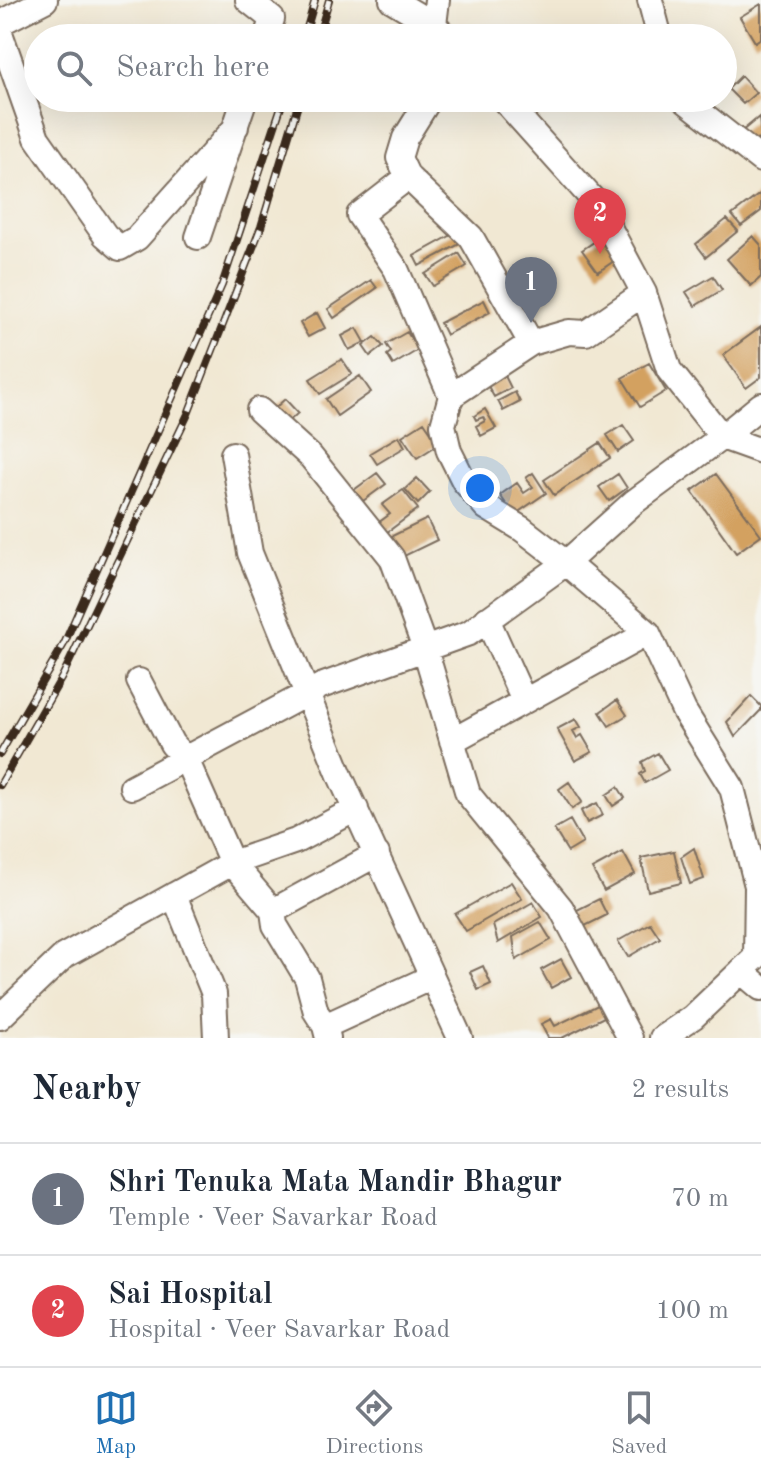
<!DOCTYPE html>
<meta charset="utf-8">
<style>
body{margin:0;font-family:"Old Standard TT",serif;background:#f2f2f3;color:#1f2937}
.you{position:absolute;left:480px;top:488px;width:28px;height:28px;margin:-20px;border:6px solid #fff;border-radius:50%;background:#1a73e8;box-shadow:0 0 0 12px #1a73e833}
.badge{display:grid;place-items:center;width:52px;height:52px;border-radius:50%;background:#1f6fb2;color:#fff;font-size:26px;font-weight:700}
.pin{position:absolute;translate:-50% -66px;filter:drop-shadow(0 2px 4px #0008)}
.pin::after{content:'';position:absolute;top:42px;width:28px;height:24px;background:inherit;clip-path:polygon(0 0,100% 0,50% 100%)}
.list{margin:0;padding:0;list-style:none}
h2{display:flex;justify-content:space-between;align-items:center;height:104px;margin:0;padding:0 32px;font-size:34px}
h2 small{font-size:26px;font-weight:400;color:#747a83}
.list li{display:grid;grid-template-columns:52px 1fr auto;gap:24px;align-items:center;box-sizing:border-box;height:112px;padding:0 32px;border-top:2px solid #e0e1e3}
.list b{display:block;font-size:30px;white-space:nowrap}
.list p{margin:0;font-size:26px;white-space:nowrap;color:#747a83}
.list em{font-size:26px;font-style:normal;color:#747a83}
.icon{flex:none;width:44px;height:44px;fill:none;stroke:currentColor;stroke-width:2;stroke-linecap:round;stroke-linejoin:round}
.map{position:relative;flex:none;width:761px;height:1038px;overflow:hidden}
.search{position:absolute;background:#fff;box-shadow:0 8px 32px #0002;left:24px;right:24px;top:24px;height:88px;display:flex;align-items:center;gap:20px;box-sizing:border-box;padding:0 28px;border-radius:44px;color:#747a83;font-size:30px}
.sheet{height:328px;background:#fff}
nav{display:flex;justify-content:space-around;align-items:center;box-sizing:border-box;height:112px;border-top:2px solid #e0e1e3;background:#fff;font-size:22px;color:#747a83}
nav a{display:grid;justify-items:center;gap:4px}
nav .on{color:#1f6fb2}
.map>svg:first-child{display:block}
.building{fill:#d3a161}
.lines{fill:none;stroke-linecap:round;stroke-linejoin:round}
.minor-casing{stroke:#7b6c5d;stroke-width:28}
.minor{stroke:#fff;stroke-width:24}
.rail-casing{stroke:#3b2a1e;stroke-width:8}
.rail{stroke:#f6f6f2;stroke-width:5;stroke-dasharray:15;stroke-linecap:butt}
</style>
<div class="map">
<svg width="761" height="1038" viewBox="0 0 761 1038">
<rect width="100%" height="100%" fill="#f6f6f2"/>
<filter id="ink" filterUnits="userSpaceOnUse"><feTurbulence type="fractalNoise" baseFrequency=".0125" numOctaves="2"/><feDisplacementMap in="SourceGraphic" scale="16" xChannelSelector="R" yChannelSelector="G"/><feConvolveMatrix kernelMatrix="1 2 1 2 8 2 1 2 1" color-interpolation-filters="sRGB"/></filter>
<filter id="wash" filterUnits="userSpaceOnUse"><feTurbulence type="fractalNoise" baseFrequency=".006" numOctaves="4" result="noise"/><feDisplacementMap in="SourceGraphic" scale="32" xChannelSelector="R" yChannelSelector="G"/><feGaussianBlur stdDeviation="1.8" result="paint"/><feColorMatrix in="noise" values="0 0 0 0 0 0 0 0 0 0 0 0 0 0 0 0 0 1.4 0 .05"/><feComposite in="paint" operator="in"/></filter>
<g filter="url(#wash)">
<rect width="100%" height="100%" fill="#f1e8d3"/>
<g id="blocks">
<path class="building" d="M761 4V38L755 42 740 17Z
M741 76 756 93 743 104 728 89Z
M759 117 761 137 751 145 741 132Z
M761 193V211L741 226 732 215Z
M727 219 738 231 706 257 696 244Z
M459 231 465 241 419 266 414 256Z
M606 234 621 256 598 272 582 250Z
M753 236 761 245V277L751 286 727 259Z
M459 253 467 266 433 286 425 274Z
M713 276 722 290 695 306 686 292Z
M371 280 377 288 334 318 328 309Z
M484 300 490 312 446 335 440 323Z
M317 313 325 328 308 337 300 323Z
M761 327V377L746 388 723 355Z
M357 328 365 342 349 350 342 336Z
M407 332 418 350 393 365 387 355 391 352 386 344Z
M375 337 383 346 370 356 363 346Z
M342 359 352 374 320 394 310 379Z
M649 363 666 391 640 407 622 378Z
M360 376 371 392 337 416 326 399Z
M505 376 511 388 494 397 488 386Z
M515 392 520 402 503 411 498 401Z
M285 399 298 413 287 423 274 409Z
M485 409 496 428 481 436 476 426 485 421 483 417 476 420 474 416Z
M424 422 439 444 417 458 402 436Z
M623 425 634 441 618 452 607 435Z
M399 436 405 447 377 464 370 453Z
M600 443 610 458 554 495 544 480Z
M377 473 386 484 363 501 354 490Z
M533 473 546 493 514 515 500 495 517 483 524 493 533 487 526 478Z
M618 474 627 488 609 501 599 487Z
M716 474 761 535 736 553 692 491Z
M417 478 430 492 418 504 405 489Z
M403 490 418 509 382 536 374 526 390 514 382 505Z
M427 519 437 540 400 558 390 537Z
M751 696 761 706V710L735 737 727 722Z
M617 700 627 715 609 726 600 712Z
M576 719 581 727 573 731 577 738 582 735 592 752 575 761 557 729Z
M658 753 668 770 645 783 640 774 645 771 642 762Z
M569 782 582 802 572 809 559 789Z
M618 787 625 798 613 806 606 795Z
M597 803 603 815 587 823 581 811Z
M570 820 583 843 568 852 554 829Z
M694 848 704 879 690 884 681 857Z
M674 851 681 883 648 891 641 858Z
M623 852 635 874 604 891 592 869Z
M511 882 522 899 466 931 455 914Z
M599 899 607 915 577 930 569 914Z
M533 902 542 917 498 943 493 925Z
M540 922 551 940 516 960 513 937Z
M650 923 660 938 628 957 618 941Z
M561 959 571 977 551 988 541 970Z
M483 966 491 984 478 990 470 972Z
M600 1004 606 1016 562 1038H548L541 1024 551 1019 555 1026Z"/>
</g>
</g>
<g filter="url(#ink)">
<use href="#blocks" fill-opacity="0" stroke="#7b6c5d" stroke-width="2"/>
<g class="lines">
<g class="minor-casing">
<path id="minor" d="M248 0 272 19 266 38
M392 0 434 25
M437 0 434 25 447 38
M650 0 660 38
M0 23 45 0
M0 33 37 138 105 235 120 248 137 238 236 127
M430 98 405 138 399 158 408 177 359 215 396 269 451 396
M502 98 596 203 644 293 669 370 722 437 761 451
M682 98 761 160
M408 177 471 237 531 343
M198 237 245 98
M644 293 586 333 569 332 531 343 451 396 443 425 449 451 464 481 486 507 522 529 566 563 648 633 684 711 732 788 757 886 756 957 693 1017 662 1038
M259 410 311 457 392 558 425 649 468 794 561 908 630 1038
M233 454 250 553 341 778 460 1038
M487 619 524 701
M452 741 648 633
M132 787 321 686 469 633 566 563 634 502 722 437 761 405
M174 895 214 994 216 1038
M273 911 377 854
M741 971 761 988
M0 1017 64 956 232 863 186 759 172 744 139 681
M325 1026 432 977
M328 1038 325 1026 316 1012 307 978 275 925 273 911 232 863 296 841 356 809"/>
</g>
<use href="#minor" class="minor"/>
<g class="rail-casing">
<path id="rail" d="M304 38 315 0
M318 38 329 0
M0 754 64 644 222 285 284 98
M0 785 62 677 188 414 261 227 300 98"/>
</g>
<use href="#rail" class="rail"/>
</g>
</g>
</svg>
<div class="you"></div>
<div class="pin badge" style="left:531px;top:323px;background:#6b7280">1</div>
<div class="pin badge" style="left:600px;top:254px;background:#e0444e">2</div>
<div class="search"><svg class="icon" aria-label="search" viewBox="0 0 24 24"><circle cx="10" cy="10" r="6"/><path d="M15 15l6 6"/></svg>Search here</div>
</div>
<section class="sheet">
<h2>Nearby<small>2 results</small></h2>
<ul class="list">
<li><span class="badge" style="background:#6b7280">1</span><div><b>Shri Tenuka Mata Mandir Bhagur</b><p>Temple · Veer Savarkar Road</p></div><em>70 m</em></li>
<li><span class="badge" style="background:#e0444e">2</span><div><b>Sai Hospital</b><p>Hospital · Veer Savarkar Road</p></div><em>100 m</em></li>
</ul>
</section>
<nav>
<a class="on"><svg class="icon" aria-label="map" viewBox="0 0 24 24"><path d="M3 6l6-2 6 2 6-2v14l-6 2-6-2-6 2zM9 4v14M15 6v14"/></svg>Map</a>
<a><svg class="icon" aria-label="directions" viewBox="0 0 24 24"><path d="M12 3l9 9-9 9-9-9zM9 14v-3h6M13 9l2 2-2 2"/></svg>Directions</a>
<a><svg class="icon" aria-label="saved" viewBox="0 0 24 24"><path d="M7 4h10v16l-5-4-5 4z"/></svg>Saved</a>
</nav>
